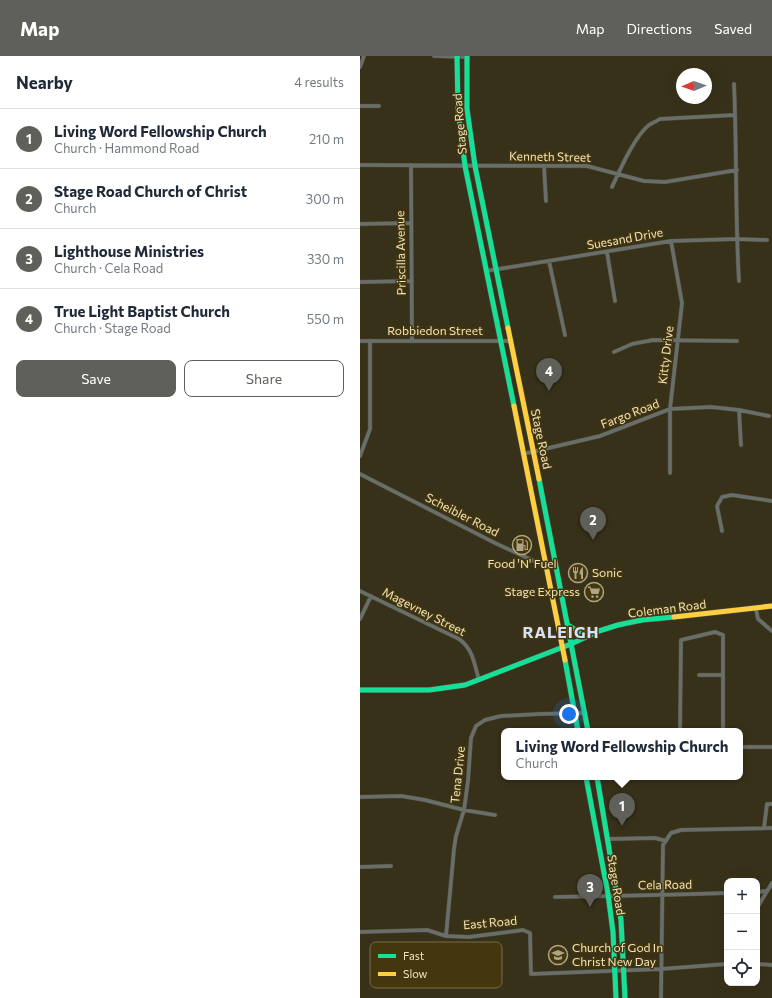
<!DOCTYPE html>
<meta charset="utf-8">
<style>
body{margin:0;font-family:Commissioner,sans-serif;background:#f6f6f7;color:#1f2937}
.controls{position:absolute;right:12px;bottom:12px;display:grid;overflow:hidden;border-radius:8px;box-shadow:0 4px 16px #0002}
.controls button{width:36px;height:36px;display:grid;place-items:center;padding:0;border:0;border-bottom:1px solid #e0e1e3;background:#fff;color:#1f2937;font:20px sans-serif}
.compass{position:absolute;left:316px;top:12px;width:36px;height:36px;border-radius:50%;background:#fff;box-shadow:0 4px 16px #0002;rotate:268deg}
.you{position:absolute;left:209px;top:658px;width:14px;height:14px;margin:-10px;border:3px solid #fff;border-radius:50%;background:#1a73e8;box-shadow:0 0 0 6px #1a73e833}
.badge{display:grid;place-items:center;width:26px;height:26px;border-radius:50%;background:#60605a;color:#fff;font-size:13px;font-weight:700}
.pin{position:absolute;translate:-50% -33px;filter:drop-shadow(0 1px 2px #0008)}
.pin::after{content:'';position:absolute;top:21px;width:14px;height:12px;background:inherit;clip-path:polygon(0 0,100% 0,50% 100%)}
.popup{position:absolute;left:141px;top:672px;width:242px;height:52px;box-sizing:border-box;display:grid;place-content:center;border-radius:8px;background:#fff;filter:drop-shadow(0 1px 3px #0005);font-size:13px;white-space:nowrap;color:#747a83}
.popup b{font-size:15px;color:#1f2937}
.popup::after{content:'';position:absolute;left:50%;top:100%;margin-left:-8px;border:8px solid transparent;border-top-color:#fff}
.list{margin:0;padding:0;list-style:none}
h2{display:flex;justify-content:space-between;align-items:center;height:52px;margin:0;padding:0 16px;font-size:17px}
h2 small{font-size:13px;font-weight:400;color:#747a83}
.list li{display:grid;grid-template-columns:26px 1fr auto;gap:12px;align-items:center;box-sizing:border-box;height:60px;padding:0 16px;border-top:1px solid #e0e1e3}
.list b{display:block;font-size:15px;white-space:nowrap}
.list p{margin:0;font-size:13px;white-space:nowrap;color:#747a83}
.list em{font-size:13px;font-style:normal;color:#747a83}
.actions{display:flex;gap:8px;padding:12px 16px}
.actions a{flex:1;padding:9px 0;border:1px solid #60605a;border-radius:8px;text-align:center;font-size:14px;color:#60605a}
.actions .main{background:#60605a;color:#fff}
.icon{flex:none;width:22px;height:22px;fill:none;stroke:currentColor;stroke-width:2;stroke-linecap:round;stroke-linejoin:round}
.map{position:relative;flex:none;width:412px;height:942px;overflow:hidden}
header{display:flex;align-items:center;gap:24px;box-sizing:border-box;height:56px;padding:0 20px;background:#60605a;color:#fff}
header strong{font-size:19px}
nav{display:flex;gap:22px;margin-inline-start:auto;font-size:14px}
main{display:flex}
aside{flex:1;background:#fff}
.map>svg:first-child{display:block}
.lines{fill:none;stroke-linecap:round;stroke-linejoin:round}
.street-casing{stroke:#534c37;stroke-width:4.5}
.fast-casing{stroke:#534c37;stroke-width:6}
.slow-casing{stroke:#534c37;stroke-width:6}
.street{stroke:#686f6b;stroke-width:3.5}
.fast{stroke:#16e098;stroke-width:5}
.slow{stroke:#ffcf43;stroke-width:5}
.labels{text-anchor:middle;stroke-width:3;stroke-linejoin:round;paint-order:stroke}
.street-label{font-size:12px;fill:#efe2bd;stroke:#45370d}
.poi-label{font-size:12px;fill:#efe2bd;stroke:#45370d;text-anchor:start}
.district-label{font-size:16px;font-weight:bold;letter-spacing:1px;fill:#d7e0fc;stroke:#45370d}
.key{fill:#45370d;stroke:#786a42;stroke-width:1}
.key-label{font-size:11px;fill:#efe2bd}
</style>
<header>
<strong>Map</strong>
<nav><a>Map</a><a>Directions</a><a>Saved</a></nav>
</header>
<main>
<aside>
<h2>Nearby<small>4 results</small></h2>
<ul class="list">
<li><span class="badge">1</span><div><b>Living Word Fellowship Church</b><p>Church · Hammond Road</p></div><em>210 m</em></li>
<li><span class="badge">2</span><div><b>Stage Road Church of Christ</b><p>Church</p></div><em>300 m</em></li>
<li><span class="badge">3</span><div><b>Lighthouse Ministries</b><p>Church · Cela Road</p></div><em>330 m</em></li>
<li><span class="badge">4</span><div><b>True Light Baptist Church</b><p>Church · Stage Road</p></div><em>550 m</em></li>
</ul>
<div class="actions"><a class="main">Save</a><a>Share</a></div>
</aside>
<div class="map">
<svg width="412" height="942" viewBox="0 0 412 942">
<rect width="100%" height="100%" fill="#38311a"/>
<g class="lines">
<g class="street-casing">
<path id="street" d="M74 0 107 1
M0 11 4 0
M374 28C377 94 375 159 379 225
M0 50H19
M0 109 227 110 284 125 305 126 377 114
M51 109 52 284
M184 110 186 145
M252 131C260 114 274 81 289 69 292 67 297 65 300 63L375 59
M0 168 51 167
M247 196 255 245
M189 205 205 279
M126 215 311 185 376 183 407 184
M0 226 52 225
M0 285H150
M254 296 272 288 293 284 377 285
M379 354 381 389
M163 398 240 380 310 353 351 351 379 354 409 360
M0 400 10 373V285
M310 417V353L322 247 311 185
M0 418 137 488 187 511H197
M362 475 357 450 362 441 372 439 412 445
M0 535 99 583C113 593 114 607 119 624
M396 553 398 563 412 575
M0 563 11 540
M339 619H363
M320 675 321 584 355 576 363 579V675
M380 691H412
M0 741 41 740 65 744 104 754 135 759
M404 772 407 748H412
M248 783 295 782 306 785
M0 811 31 810
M397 836 406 835
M195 841C253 840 310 839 367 837
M397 852 412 827
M0 876 67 874 86 880 109 881 163 874 170 877 171 918 301 913 367 908
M86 880 94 793 96 780 104 754 108 725 111 682 116 670 125 664 141 660 179 658 225 657
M397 908 412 909
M301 942 303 789 311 777 321 774 412 772"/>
</g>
<g class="fast-casing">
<path id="fast" d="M97 0 98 53 105 110 154 350
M107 0V53L115 110 148 272
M179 423 228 675
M208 569 217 575 233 578
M205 604 218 675
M0 634H69L105 629 211 588 239 575 258 569 282 564 314 561
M226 721 248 838 253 876 256 942
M237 721 261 864 265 942"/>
</g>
<g class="slow-casing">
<path id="slow" d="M148 272 179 423
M154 350 205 604
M314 561 412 550"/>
</g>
<use href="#street" class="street"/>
<use href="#fast" class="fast"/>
<use href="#slow" class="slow"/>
</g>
<defs>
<g id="fuel-ring" transform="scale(1)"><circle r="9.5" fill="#45370d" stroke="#afa484" stroke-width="1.5"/><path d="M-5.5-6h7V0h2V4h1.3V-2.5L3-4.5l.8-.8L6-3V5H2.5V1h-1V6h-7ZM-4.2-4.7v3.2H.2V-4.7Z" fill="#afa484"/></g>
<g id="restaurant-ring" transform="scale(1)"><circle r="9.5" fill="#45370d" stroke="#afa484" stroke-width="1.5"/><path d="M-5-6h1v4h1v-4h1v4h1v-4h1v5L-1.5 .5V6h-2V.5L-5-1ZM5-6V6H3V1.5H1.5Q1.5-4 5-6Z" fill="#afa484"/></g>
<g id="supermarket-ring" transform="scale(1)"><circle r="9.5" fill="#45370d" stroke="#afa484" stroke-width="1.5"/><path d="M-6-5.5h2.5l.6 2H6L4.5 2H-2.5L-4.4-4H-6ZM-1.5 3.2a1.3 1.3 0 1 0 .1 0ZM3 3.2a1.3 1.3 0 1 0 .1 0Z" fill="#afa484"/></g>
<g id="school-ring" transform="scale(1)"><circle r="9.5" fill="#45370d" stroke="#afa484" stroke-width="1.5"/><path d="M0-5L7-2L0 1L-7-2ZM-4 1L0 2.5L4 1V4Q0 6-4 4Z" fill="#afa484"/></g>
</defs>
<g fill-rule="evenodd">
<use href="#fuel-ring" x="162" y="489"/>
<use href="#restaurant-ring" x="218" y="517"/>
<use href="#supermarket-ring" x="234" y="536"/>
<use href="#school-ring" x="198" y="899"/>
</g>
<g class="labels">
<g class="street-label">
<text transform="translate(100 68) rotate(-95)" y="4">Stage Road</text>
<text transform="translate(190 101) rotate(1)" y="4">Kenneth Street</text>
<text transform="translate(265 183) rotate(-10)" y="4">Suesand Drive</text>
<text transform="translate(41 197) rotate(-91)" y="4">Priscilla Avenue</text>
<text x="75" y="279">Robbiedon Street</text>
<text transform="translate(306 299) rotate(-83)" y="4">Kitty Drive</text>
<text transform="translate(270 358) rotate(-21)" y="4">Fargo Road</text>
<text transform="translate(181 383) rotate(78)" y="4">Stage Road</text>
<text transform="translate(102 459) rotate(27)" y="4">Scheibler Road</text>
<text transform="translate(307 553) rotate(-7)" y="4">Coleman Road</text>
<text transform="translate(64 556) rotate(27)" y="4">Magevney Street</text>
<text transform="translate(98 719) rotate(-84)" y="4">Tena Drive</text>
<text transform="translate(256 829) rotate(81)" y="4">Stage Road</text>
<text transform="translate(305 829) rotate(-1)" y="4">Cela Road</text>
<text transform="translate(130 867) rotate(-5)" y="4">East Road</text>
</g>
<g class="poi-label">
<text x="162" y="512" text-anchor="middle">Food 'N' Fuel</text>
<text x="232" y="521">Sonic</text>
<text x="220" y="540" text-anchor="end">Stage Express</text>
<text x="212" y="896">Church of God In<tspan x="212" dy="14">Christ New Day</tspan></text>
</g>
<g class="district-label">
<text x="201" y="582">RALEIGH</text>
</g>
</g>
<rect x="10" y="886" width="132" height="46" rx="6" class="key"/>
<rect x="18" y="898" width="18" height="4" fill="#16e098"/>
<rect x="18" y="916" width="18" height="4" fill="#ffcf43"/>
<g class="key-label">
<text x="43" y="904">Fast</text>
<text x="43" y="922">Slow</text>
</g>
</svg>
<div class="controls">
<button>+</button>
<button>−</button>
<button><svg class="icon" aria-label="locate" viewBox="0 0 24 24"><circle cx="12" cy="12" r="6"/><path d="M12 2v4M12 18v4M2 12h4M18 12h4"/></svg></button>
</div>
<svg class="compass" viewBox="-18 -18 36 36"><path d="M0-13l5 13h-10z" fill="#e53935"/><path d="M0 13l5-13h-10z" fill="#747a83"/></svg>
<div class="you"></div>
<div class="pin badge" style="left:262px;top:770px">1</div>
<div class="popup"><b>Living Word Fellowship Church</b>Church</div>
<div class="pin badge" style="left:233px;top:484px">2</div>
<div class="pin badge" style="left:230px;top:851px">3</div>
<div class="pin badge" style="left:189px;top:335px">4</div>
</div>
</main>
